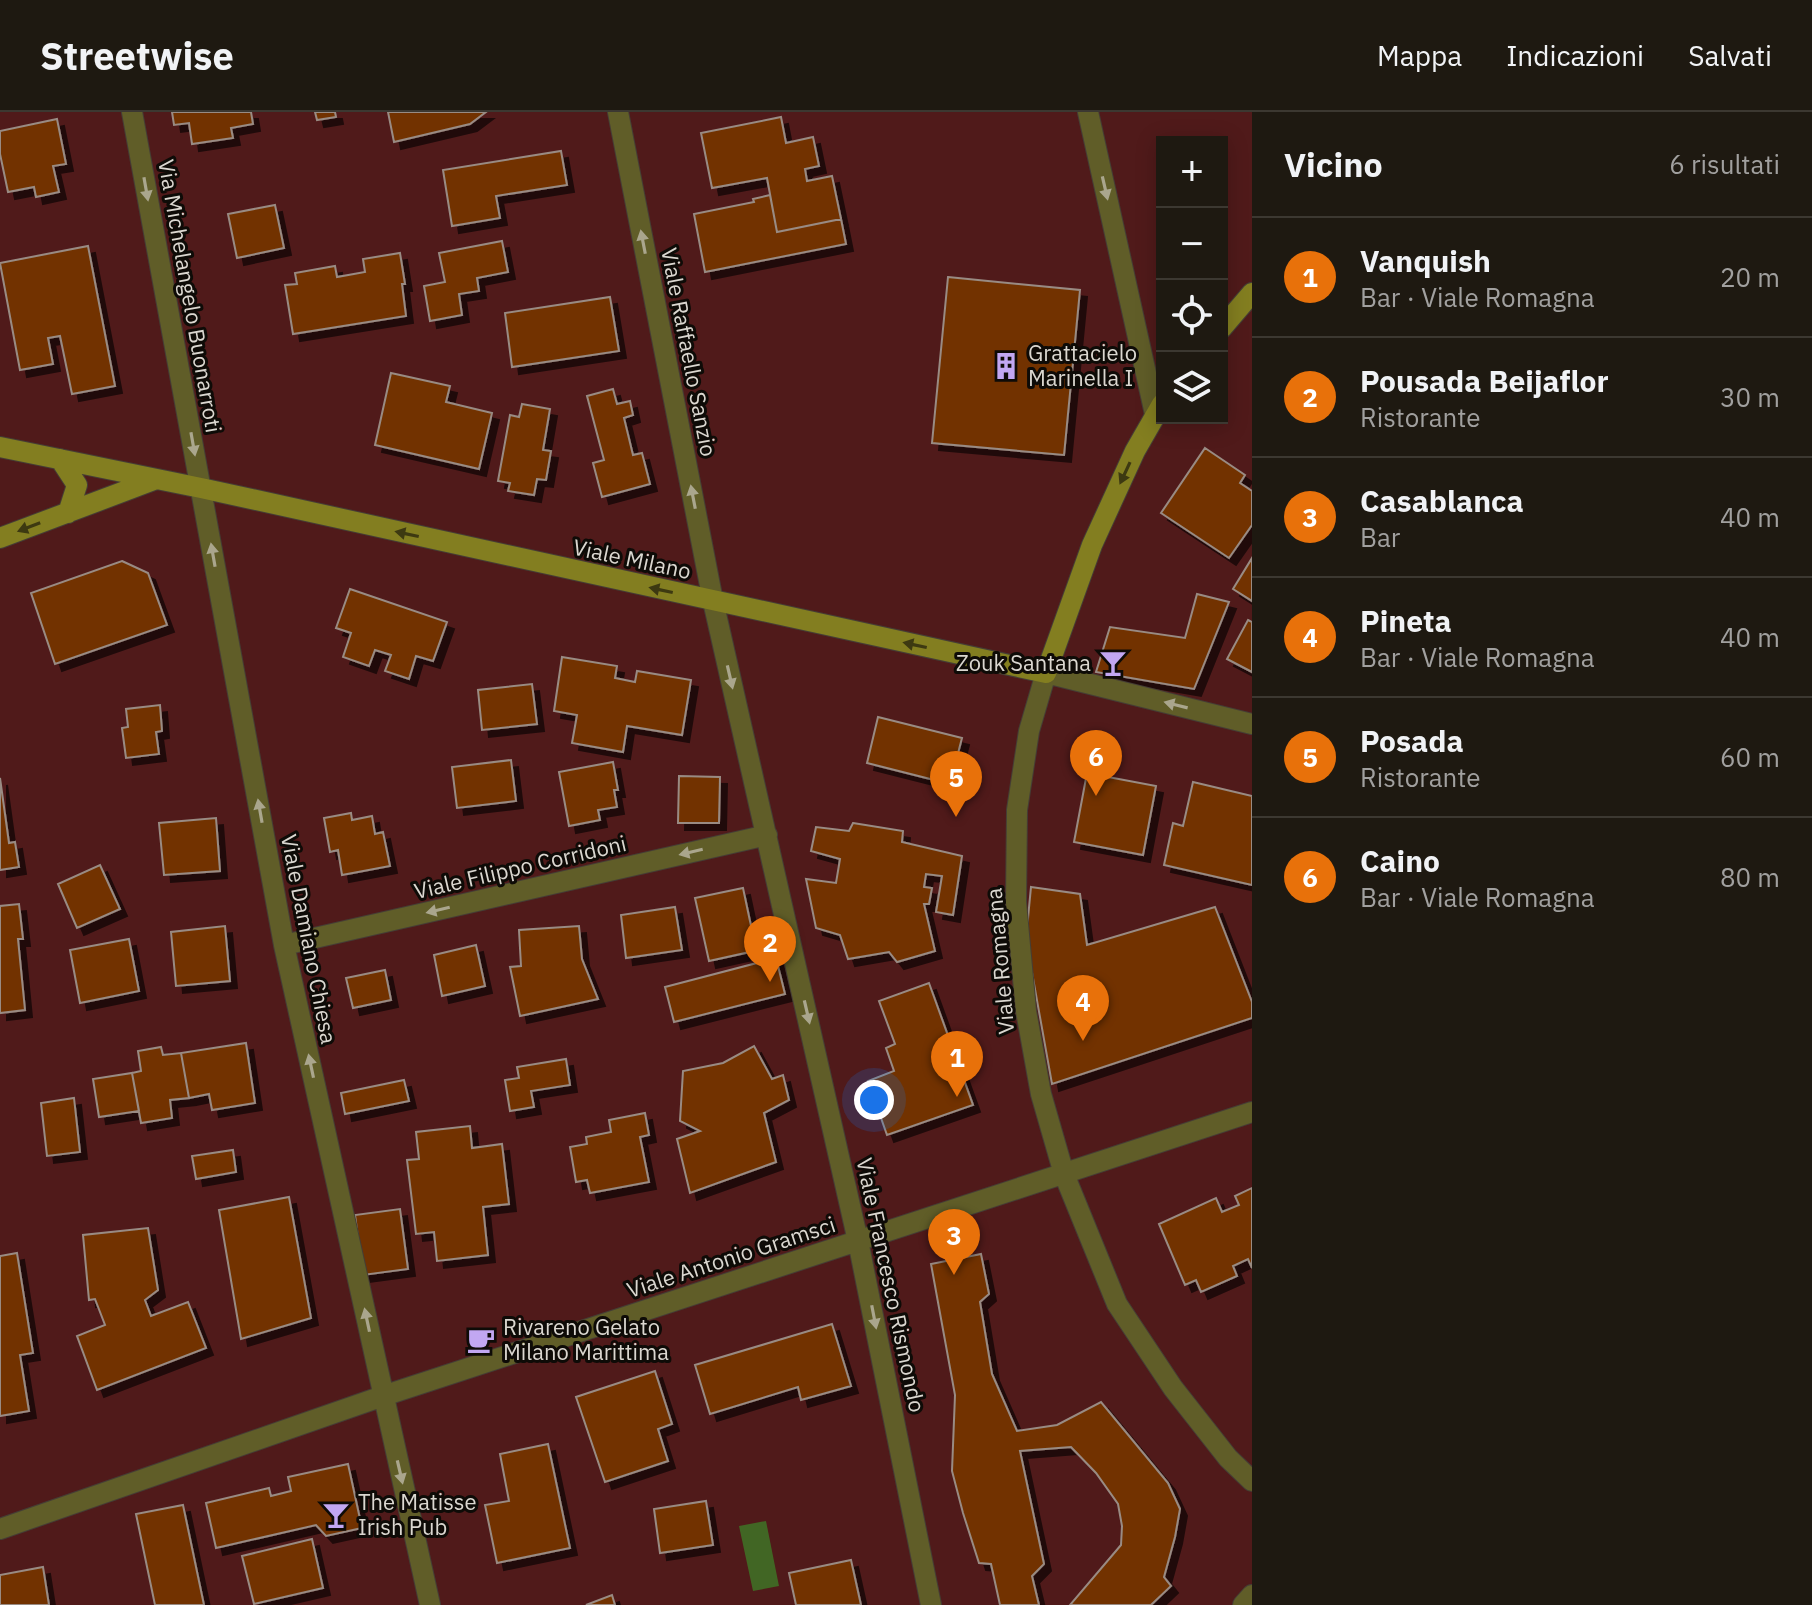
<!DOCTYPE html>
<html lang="it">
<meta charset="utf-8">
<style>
body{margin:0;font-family:"IBM Plex Sans",sans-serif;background:#26221a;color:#f1f3f6}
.controls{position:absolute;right:24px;top:24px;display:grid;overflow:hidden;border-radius:0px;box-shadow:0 4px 20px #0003}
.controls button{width:72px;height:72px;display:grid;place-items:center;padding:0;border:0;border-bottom:2px solid #3c3831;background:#1e1911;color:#f1f3f6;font:40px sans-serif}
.you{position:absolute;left:874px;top:988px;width:28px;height:28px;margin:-20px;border:6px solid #fff;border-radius:50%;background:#1a73e8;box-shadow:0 0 0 12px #1a73e833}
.badge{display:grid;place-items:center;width:52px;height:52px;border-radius:50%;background:#c2a7f2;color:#fff;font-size:26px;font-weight:700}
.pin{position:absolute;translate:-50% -66px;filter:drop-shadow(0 2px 4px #0008)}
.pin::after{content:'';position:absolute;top:42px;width:28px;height:24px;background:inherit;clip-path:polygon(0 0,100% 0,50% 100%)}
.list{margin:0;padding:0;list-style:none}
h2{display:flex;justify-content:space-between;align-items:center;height:104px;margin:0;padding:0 32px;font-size:34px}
h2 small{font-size:26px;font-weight:400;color:#a1a09f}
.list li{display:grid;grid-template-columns:52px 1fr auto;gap:24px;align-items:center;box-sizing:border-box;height:120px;padding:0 32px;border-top:2px solid #3c3831}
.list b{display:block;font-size:30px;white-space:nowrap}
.list p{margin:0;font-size:26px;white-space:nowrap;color:#a1a09f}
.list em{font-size:26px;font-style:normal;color:#a1a09f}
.icon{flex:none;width:44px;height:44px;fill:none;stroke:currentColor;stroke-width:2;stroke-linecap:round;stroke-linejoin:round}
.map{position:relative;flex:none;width:1252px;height:1493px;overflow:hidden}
header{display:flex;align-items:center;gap:48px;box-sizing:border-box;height:112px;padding:0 40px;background:#1e1911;border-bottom:2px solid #3c3831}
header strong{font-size:38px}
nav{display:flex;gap:44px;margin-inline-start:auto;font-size:28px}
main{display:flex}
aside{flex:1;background:#1e1911}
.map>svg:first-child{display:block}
.green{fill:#501a1a;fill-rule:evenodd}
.water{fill:#416624}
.building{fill:#723301;stroke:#998b83;stroke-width:2;filter:url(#shadow)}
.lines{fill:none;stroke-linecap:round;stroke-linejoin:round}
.street-casing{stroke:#453e35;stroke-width:22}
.secondary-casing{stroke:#453e35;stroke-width:22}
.street{stroke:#605d28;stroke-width:20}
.secondary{stroke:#837e20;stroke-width:20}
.oneway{fill:#aaa68d}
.oneway2{fill:#3d3911}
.labels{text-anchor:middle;stroke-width:6;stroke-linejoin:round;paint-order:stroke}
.street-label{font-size:22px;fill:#dbd7d0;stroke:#0e0b07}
.poi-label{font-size:22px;fill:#dbd7d0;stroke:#0e0b07;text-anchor:start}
</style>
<header>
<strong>Streetwise</strong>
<nav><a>Mappa</a><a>Indicazioni</a><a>Salvati</a></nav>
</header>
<main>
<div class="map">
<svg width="1252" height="1493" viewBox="0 0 1252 1493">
<defs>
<filter id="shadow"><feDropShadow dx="7" dy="7" stdDeviation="0" flood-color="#0009"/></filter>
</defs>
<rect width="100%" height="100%" fill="#282117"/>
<path class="green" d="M0 0H1252V1493H0ZM1162 30H1222V306H1162Z"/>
<path class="water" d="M766 1409 779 1474 753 1479 739 1414Z"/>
<path class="building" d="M172 0H251L253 12 231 16 233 26 192 32 189 11 174 13Z
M315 0H335L336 5 317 8Z
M388 0H486L470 12 394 30Z
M781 5 786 31 813 25 819 54 805 57 807 69 832 64 841 107 777 120 767 66 712 76 701 21Z
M57 7 66 52 53 54 59 80 36 85 34 75 8 80 0 42V19Z
M561 39 567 73 496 84 500 106 452 114 443 58Z
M770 83 777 120 841 107 846 132 705 160 694 102 754 90 753 87Z
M275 93 284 136 237 146 228 102Z
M502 129 508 160 477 166 479 179 459 182 462 203 430 209 424 174 445 170 439 141Z
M88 134 115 274 72 282 60 224 48 226 53 252 20 258 0 151Z
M400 141 405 172H402L406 204 293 222 285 173 297 172 295 161 335 154 337 165 365 160 363 147Z
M948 165 1080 178 1064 343 932 331Z
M610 185 619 239 512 255 505 201Z
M391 261 450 274 446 290 492 301 479 357 375 333Z
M613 277 617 292 630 289 633 303 624 306 633 343 642 341 650 372 602 385 593 351 604 348 587 284Z
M522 292 550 297 543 338 551 339 546 368 537 367 534 383 508 379 510 371 498 369 510 303 519 305Z
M1205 336 1245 363 1240 371 1252 379V413L1229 446 1161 401Z
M1252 446V489L1233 477Z
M122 449 148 461 167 513 55 552 31 481Z
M350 477 447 510 433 549 416 544 409 567 385 559 391 543 375 538 369 554 343 545 351 521 336 516Z
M1197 482 1229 490 1194 577 1096 560 1110 515 1185 526Z
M1248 508 1252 510V560L1227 547Z
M562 545 617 554 615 566 635 570 637 559 691 568 682 623 627 614 623 640 572 631 577 603 554 599Z
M532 572 537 612 482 618 478 578Z
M160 593 162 619 156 620 159 642 126 646 122 616 128 615 126 597Z
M878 605 962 626 950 672 867 651Z
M511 648 516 689 457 696 452 655Z
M613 650 618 678H614L617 695 598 698 600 708 569 714 559 660Z
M1087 661 1156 674 1143 743 1074 730Z
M679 664 720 665 719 711H678Z
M0 666 9 731 15 730 19 755 0 758Z
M1193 670 1252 684V773L1164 753 1173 711 1183 714Z
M351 701 352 708 372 704 375 722 383 720 390 754 342 763 338 738 330 740 324 706Z
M216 706 220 759 164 763 159 711Z
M853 711 903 719 902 730 962 744 953 803 936 800 942 764 926 762 924 775 932 776 929 792H924L935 839 897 850 889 840 848 847 840 823 816 816 806 767 836 771 840 747 811 739 816 715 849 719Z
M100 753 120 797 77 816 58 772Z
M1031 775 1080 782 1087 833 1215 795 1252 890V906L1052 972 1026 827Z
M743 776 754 828 766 825 768 836 709 849 695 786Z
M19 792 23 827H18L25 898 0 901V794Z
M675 795 682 838 626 846 621 803Z
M225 814 230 869 176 874 171 820Z
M579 814 582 847 598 887 520 904 510 855 521 854 519 818Z
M129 827 139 879 80 891 70 838Z
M476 833 485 874 442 884 434 843Z
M776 846 785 882 674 910 665 875Z
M385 858 391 888 353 896 346 866Z
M929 871 973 993 887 1023 868 969 894 959 886 936 895 932 879 889Z
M246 931 255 991 212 998 209 982 189 986 181 941Z
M754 934 772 967 783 963 789 988 764 1001 776 1050 690 1081 677 1027 700 1019 680 1009 683 959 723 951Z
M161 935 163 943 181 941 189 986 170 988 172 1006 141 1011 132 961 141 959 138 939Z
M566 947 570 973 531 979 534 995 510 999 505 968 519 966 517 955Z
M132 961 139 999 99 1005 93 967Z
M404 968 409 989 345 1002 341 981Z
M74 986 80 1040 47 1044 41 991Z
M645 1001 649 1023 640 1025 649 1070 590 1081 587 1068 576 1070 570 1035 587 1032 586 1025 611 1020 609 1008Z
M470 1014 472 1036 502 1032 509 1092 483 1095 488 1143 437 1149 434 1120 416 1122 407 1048 419 1047 416 1020Z
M233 1038 236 1060 196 1067 192 1044Z
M1252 1076V1156L1248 1147 1233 1154 1237 1164 1201 1180 1196 1168 1185 1173 1159 1112 1216 1086 1222 1100 1239 1093 1235 1084Z
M289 1085 311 1206 241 1227 219 1098Z
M400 1097 408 1157 363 1163 355 1103Z
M148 1116 158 1178 145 1188 151 1204 188 1190 206 1236 97 1278 77 1224 105 1213 95 1187 89 1188 83 1123Z
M17 1141 33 1241 20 1243 29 1299 0 1304V1144Z
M981 1142 989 1182 980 1190 992 1262 1017 1319 1057 1313 1101 1290 1168 1371 1180 1397 1175 1425 1164 1465 1171 1474 1151 1493H1070L1121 1433 1122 1414 1118 1392 1096 1361 1071 1335 1020 1339 1044 1452 1032 1464 1039 1493H1000L991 1452 979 1451 963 1401 952 1359 955 1283 931 1152Z
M832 1212 851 1274 801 1288 798 1275 710 1302 695 1253Z
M655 1259 672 1312 658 1317 668 1349 605 1370 576 1285Z
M548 1332 570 1436 497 1451 485 1393 509 1389 500 1342Z
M348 1352 362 1416 326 1424 316 1413 216 1436 206 1391 269 1376 271 1384 291 1379 288 1365Z
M706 1389 713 1433 660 1441 654 1397Z
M183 1393 204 1493H155L136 1402Z
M312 1427 323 1476 254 1492 242 1444Z
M851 1448 861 1493H796L789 1461Z
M43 1455 49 1493H0V1463Z
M612 1483 615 1493H586Z"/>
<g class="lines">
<g class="street-casing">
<path id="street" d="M132 0 284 833 430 1493
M618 0 713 489 858 1129 931 1493
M1088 0 1155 302
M1252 612 1046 561 1029 619 1017 698 1016 790 1026 899 1041 982 1064 1062 1117 1192 1173 1276 1228 1346 1252 1369
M284 833 767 723
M0 1417 383 1284 1252 1000
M1243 1493 1252 1483"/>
</g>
<g class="secondary-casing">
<path id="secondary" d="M1222 216 1252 181
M0 335 201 376 1046 561 1092 433 1135 339 1162 292
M60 347 77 373 68 401
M0 426 154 368"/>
</g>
<use href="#street" class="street"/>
<use href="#secondary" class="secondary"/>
</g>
<defs><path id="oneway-solid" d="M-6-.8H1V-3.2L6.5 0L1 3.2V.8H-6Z" transform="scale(2)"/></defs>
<g class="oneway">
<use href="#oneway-solid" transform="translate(1105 76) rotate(77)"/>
<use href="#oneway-solid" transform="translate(146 77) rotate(80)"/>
<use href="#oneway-solid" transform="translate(643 130) rotate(-101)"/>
<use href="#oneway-solid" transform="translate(193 332) rotate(80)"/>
<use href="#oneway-solid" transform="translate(693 385) rotate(-101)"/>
<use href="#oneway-solid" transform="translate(213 443) rotate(-100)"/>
<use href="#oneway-solid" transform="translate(730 565) rotate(77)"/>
<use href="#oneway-solid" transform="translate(1176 593) rotate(-166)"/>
<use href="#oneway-solid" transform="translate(260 699) rotate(-100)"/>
<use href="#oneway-solid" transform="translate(691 740) rotate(167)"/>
<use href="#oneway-solid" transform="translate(438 798) rotate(167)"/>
<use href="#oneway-solid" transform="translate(807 900) rotate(77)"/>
<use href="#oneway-solid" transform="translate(311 954) rotate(-102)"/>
<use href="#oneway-solid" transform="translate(874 1205) rotate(79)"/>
<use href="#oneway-solid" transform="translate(367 1208) rotate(-102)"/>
<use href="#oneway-solid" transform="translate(400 1360) rotate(77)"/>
</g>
<g class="oneway2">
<use href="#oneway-solid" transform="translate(1125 361) rotate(115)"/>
<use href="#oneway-solid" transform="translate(29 415) rotate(159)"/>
<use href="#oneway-solid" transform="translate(407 422) rotate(-168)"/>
<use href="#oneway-solid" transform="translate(661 478) rotate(-168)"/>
<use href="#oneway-solid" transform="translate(915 533) rotate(-168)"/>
</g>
<defs>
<g id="building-bare" transform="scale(2.16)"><path d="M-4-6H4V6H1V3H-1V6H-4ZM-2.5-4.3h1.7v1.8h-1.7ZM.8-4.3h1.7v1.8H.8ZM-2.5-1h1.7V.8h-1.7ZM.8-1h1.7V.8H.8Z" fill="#c2a7f2" stroke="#0e0b07" stroke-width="2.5" paint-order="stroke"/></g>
<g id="bar-bare" transform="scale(2.16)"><path d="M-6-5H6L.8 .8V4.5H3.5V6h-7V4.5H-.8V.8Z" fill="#c2a7f2" stroke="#0e0b07" stroke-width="2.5" paint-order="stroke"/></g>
<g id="cafe-bare" transform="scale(2.16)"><path d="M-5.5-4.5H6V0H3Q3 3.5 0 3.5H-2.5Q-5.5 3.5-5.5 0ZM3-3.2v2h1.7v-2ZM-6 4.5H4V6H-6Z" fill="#c2a7f2" stroke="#0e0b07" stroke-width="2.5" paint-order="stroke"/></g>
</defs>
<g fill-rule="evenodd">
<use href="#building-bare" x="1006" y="254"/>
<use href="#bar-bare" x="1113" y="551"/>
<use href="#cafe-bare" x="481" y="1228"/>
<use href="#bar-bare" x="336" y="1403"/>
</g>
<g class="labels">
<g class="street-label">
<text transform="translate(190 184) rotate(80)" y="8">Via Michelangelo Buonarroti</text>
<text transform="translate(689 240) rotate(79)" y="8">Viale Raffaello Sanzio</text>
<text transform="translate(632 447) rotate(12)" y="8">Viale Milano</text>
<text transform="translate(520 755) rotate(-13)" y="8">Viale Filippo Corridoni</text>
<text transform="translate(309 827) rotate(79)" y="8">Viale Damiano Chiesa</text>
<text transform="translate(1000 849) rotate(-95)" y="8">Viale Romagna</text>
<text transform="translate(731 1145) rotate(-18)" y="8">Viale Antonio Gramsci</text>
<text transform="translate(891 1173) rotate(78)" y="8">Viale Francesco Rismondo</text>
</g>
<g class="poi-label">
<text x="1028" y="249">Grattacielo<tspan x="1028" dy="25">Marinella I</tspan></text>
<text x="1091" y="559" text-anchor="end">Zouk Santana</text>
<text x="503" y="1223">Rivareno Gelato<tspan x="503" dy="25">Milano Marittima</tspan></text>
<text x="358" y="1398">The Matisse<tspan x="358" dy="25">Irish Pub</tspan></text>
</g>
</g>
</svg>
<div class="controls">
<button>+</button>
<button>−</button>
<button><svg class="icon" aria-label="locate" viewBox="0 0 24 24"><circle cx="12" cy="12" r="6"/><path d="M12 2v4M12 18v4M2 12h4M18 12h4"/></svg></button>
<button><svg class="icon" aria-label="layers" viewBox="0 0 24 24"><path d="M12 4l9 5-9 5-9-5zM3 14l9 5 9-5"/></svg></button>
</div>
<div class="you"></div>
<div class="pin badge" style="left:957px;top:985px;background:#e8710a">1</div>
<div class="pin badge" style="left:770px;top:870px;background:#e8710a">2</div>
<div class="pin badge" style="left:954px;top:1163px;background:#e8710a">3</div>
<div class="pin badge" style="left:1083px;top:929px;background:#e8710a">4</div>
<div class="pin badge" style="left:956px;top:705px;background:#e8710a">5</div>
<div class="pin badge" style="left:1096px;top:684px;background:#e8710a">6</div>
</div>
<aside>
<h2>Vicino<small>6 risultati</small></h2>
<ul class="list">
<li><span class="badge" style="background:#e8710a">1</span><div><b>Vanquish</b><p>Bar · Viale Romagna</p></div><em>20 m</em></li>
<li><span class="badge" style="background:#e8710a">2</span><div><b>Pousada Beijaflor</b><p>Ristorante</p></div><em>30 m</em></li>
<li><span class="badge" style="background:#e8710a">3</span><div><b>Casablanca</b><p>Bar</p></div><em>40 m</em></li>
<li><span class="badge" style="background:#e8710a">4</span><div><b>Pineta</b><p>Bar · Viale Romagna</p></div><em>40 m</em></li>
<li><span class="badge" style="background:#e8710a">5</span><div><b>Posada</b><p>Ristorante</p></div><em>60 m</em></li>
<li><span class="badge" style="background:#e8710a">6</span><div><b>Caino</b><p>Bar · Viale Romagna</p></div><em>80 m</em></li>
</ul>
</aside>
</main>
